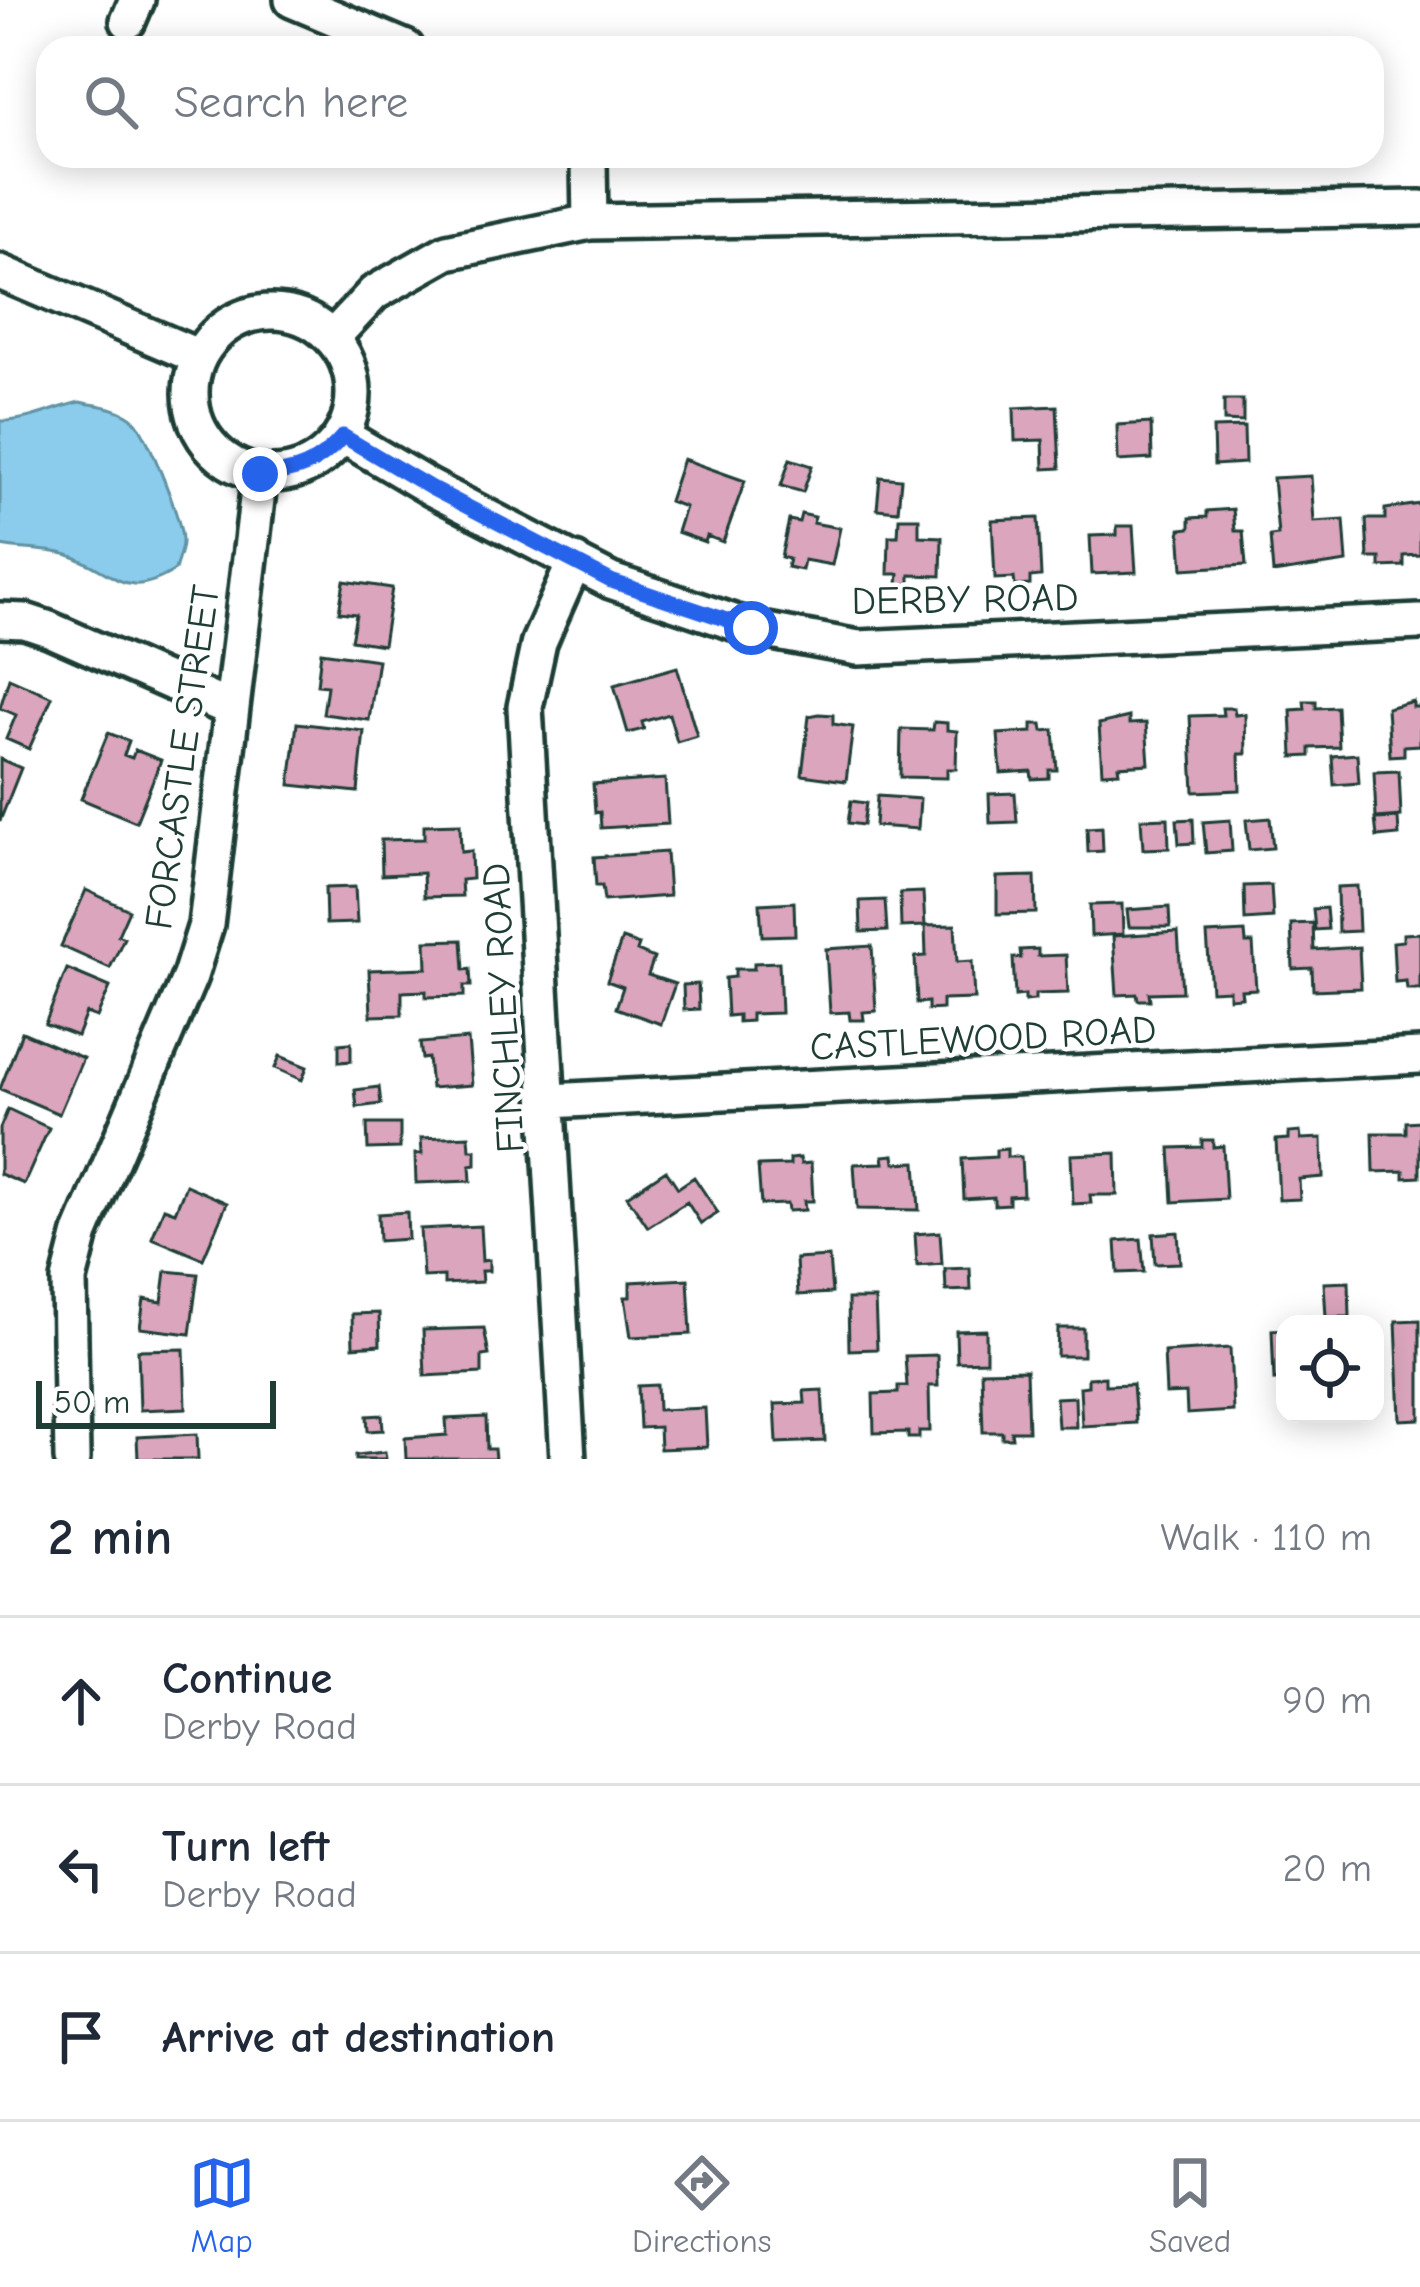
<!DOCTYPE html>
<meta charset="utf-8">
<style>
body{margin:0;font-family:"Comic Neue",sans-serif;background:#f6f6f7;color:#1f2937}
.controls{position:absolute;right:36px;bottom:36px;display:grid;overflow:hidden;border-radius:24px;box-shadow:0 6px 30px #0003}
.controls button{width:108px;height:108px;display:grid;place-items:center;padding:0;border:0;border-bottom:3px solid #e0e1e3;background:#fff;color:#1f2937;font:60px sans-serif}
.scale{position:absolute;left:36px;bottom:30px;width:240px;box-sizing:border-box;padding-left:12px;border:6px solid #1f3d34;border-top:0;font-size:33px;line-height:42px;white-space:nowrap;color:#1f3d34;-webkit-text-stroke:9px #fff;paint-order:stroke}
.stop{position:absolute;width:36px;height:36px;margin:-27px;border:9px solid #2563eb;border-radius:50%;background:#fff}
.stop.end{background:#2563eb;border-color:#fff;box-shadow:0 3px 12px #0008}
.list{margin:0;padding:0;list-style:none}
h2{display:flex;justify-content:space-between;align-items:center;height:156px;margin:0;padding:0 48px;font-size:51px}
h2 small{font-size:39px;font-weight:400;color:#747a83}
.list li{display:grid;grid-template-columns:78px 1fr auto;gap:36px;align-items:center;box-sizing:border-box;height:168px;padding:0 48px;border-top:3px solid #e0e1e3}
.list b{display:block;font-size:45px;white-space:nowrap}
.list p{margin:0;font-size:39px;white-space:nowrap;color:#747a83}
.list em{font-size:39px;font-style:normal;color:#747a83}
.icon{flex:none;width:66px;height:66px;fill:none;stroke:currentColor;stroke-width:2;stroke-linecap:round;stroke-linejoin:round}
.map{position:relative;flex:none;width:1420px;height:1459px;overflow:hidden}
.search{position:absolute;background:#fff;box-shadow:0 6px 30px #0003;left:36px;right:36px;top:36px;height:132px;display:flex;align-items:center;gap:30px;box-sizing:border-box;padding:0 42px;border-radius:36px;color:#747a83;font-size:45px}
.sheet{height:660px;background:#fff}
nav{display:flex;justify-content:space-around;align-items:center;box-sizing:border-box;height:168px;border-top:3px solid #e0e1e3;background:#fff;font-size:33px;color:#747a83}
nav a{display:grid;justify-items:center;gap:6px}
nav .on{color:#2563eb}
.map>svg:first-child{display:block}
.water{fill:#8bcbec;stroke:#6092a2;stroke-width:3}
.building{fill:#daa5bd;stroke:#1f3d34;stroke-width:3}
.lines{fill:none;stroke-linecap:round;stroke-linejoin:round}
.minor-casing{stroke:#1f3d34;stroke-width:42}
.minor{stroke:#fff;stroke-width:33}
.route{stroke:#2563eb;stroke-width:15}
.labels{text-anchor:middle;stroke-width:9;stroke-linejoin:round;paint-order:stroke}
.street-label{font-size:39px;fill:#1f3d34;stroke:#fff}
</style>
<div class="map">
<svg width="1420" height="1459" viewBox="0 0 1420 1459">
<rect width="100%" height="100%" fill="#fff"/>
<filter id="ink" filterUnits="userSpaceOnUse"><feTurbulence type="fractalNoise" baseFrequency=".00833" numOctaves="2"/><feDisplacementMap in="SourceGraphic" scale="24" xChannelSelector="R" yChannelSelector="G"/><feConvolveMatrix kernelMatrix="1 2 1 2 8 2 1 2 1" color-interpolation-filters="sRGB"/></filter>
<g filter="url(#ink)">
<path class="water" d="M80 402C98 406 120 407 134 420 148 434 183 523 182 542 182 551 177 561 175 570 123 603 115 570 68 555 48 549 21 550 0 546V421C26 422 54 408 80 402Z"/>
<path class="building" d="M1224 400H1243V422L1224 421Z
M1057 406 1060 468 1044 469 1043 440 1015 441 1014 408Z
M1151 423 1152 459 1118 461 1117 425Z
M1244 427 1245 463 1214 465 1213 428Z
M683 459 745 481 723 542 707 536 705 542 677 532 685 507 669 501Z
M790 459 812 466 803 492 781 486Z
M1311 476 1314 522 1344 520 1347 562 1273 573 1270 536 1278 535 1273 478Z
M880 477 901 479 898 511 877 509Z
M1420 504V555L1404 556V566L1380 567V558H1368L1366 519H1385V509Z
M1233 509 1235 531H1243L1246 565 1183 569 1180 529 1190 528V518L1207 517V511Z
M801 514 815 517 813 523 840 528 832 565 804 560 802 570 787 567 789 559 781 557 789 520 799 522Z
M899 518H919V536L942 537 941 576 910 575V584H898L899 574H888L889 536H898Z
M1038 518 1041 576 1030 577V585L1015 586 1014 578 995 579 992 520Z
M1117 526H1133L1136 572 1092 574 1090 536 1117 535Z
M344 581 392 588 383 645 351 640 356 614 339 612Z
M321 652 378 660 369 720 323 714 327 686 317 685Z
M677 667 697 736 677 742 669 714 642 722 644 729 628 733 614 685Z
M9 678 52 697 29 749 6 739 16 715 0 708Z
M1304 701H1316V708L1337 707 1339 747 1310 748V756L1293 757 1291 710 1305 709Z
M1413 701V707H1420V745L1404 746V755L1390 756 1387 708Z
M1222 708H1234L1235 715 1245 714 1246 754H1239L1240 790 1194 792 1190 716 1223 715Z
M819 714 833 715V724L853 727 846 781 802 775 809 716Z
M1129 717V724L1146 723 1149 764 1118 766 1119 772 1102 773 1099 724Z
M934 722 947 723V730L957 731 956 769H947V778L900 777 901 729 933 730Z
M297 723 364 731 358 792 290 785Z
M1032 724H1042L1043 731 1054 730 1057 770H1049V778L1032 779 1031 771 1001 773 998 734 1032 732Z
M108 733 129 741 124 755 132 758 135 750 161 760 136 822 81 799Z
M1357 754 1359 783 1334 785 1332 756Z
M0 759 21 768 0 821Z
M1399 771 1401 816 1376 818 1374 772Z
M665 779 668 824 601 828 600 812 595 813 593 784Z
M1015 793 1017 822 990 823 989 794Z
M877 796 920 799 918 829 875 826Z
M851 801 866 803 863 825 848 823Z
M1168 818 1169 848 1143 849 1141 819Z
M1270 818 1273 848 1249 850 1246 820Z
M1398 818 1399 835 1377 837 1375 819Z
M1193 819 1194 843 1179 844 1177 820Z
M1230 820 1232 851 1206 853 1203 822Z
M460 824 461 852 471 851 472 879 461 880 462 896 424 897 423 873 382 875 381 840 424 839V825Z
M1102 827 1103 851 1088 852 1087 828Z
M666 852 669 896 604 901 602 886H596L594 857Z
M1035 876 1036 913 997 914V877Z
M1271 885 1273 918 1245 920 1244 886Z
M1357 886 1359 931 1338 932 1337 887Z
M355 887 357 923 326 924 325 888Z
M86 890 129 910 118 935 124 938 110 968 61 946Z
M923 892 925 926 901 927 900 893Z
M885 900 887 931 861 932 860 901Z
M794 902 795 935 762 936 760 904Z
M1122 904 1123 934 1091 936 1090 905Z
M1169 907 1170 927H1129L1127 910Z
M1326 908 1328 929 1315 930 1313 909Z
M1313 923 1314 950 1359 947 1361 988 1313 990 1312 968 1293 969 1291 924Z
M955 925 957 962 972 961 974 999 942 1000V1009L928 1010V1002L917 1003 915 957 926 956 925 926Z
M1178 932 1182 992 1149 993 1150 1000H1138L1137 994 1117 995 1113 936Z
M1245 932 1246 943H1253L1256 989 1241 990 1242 997 1229 998V990L1211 991 1207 934Z
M1420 933V989H1407L1406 981 1395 982 1393 942 1403 941V934Z
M622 939 639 945 637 951 654 958 648 975 675 984 661 1024 616 1008 623 987 607 981Z
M462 940 464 970 470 969 471 986H464V996L426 997V991L402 992V1015L371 1016 369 970 427 968 426 941Z
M872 946 876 1011 863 1012 864 1020H850L849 1012 830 1013 826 949Z
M1038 949V956L1066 955 1068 993 1035 994V1000L1025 1001V995L1015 996 1013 958H1021L1020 950Z
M779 962 781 1013 751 1014V1021L738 1022V1015L727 1016 725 978 735 977V969H754V963Z
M67 969 110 987 97 1017 86 1013 77 1036 45 1024Z
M698 984 699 1009 684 1010 683 985Z
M22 1032 83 1058 59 1114 0 1089Z
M468 1039 472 1085 431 1088 428 1058 422 1059 420 1043Z
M351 1043V1061L339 1062V1044Z
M280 1056 307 1067 302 1080 275 1068Z
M379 1087 381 1104 357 1107 355 1090Z
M8 1109 49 1128 24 1184 0 1174V1128Z
M1420 1121V1177L1404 1178V1171L1374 1172 1373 1133H1406V1122Z
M367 1124H400V1148L368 1149Z
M1300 1132 1301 1139 1322 1138 1323 1177 1299 1179 1300 1199 1279 1200 1276 1140 1289 1139V1133Z
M469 1136 470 1150H476V1165L470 1166 471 1181 416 1183 415 1154H422L421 1138Z
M1202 1140H1213V1147L1223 1146 1226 1199 1173 1202 1170 1148 1202 1147Z
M1007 1149V1157H1021L1023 1195 1009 1196V1204L994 1205V1197L964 1199 962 1159 996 1157V1150Z
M1116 1153 1117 1195H1090L1091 1203 1073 1204 1071 1155Z
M894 1155 895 1163 916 1162 919 1210 857 1209 854 1164 884 1163 883 1156Z
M800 1158 801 1164 811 1163 813 1201H804L805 1210 788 1211 787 1204 761 1205 758 1166 790 1165V1159Z
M666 1170 678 1188 694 1177 718 1213 701 1224 687 1202 648 1227 627 1196Z
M186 1185 227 1203 203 1259 152 1238 164 1208 175 1212Z
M407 1212 408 1239 379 1241 378 1214Z
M480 1226 482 1261 489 1260V1271H481L482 1282 444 1284V1276L423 1277 420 1229Z
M940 1232 942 1264 917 1266 915 1234Z
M1178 1232 1180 1263 1155 1264 1153 1234Z
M1141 1239 1144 1272 1118 1273 1116 1241Z
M829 1257 832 1293 798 1295 796 1259Z
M970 1268 971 1290 946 1291 945 1269Z
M166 1271 198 1274 190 1334 140 1328 144 1299 162 1302Z
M688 1279 691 1334 631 1337 625 1297H630V1282Z
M1349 1282 1350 1317H1326L1324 1283Z
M848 1299H875L877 1349 849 1350Z
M379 1313 380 1345 353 1347 352 1314Z
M1420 1320V1419L1400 1420 1396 1321Z
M484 1328 489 1355 482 1356V1373L425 1376 423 1330Z
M1058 1328H1083V1356H1057Z
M1285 1329V1409L1284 1379 1274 1380 1272 1330Z
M986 1330V1361L957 1362 956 1331Z
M1230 1348 1233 1411 1187 1414 1186 1393 1166 1394 1164 1352Z
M184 1349 186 1408 140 1410 138 1350Z
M937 1355 938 1386H929L930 1431H919V1438H908V1432L874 1433 873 1394 898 1393V1386H907L905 1356Z
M1026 1370 1028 1431H1011L1012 1438H1002V1432H983L981 1371Z
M1105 1377V1385L1133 1384 1136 1423 1082 1426 1080 1387 1088 1386V1378Z
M657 1385 658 1410 705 1408 707 1447 660 1449 659 1427 640 1428 638 1386Z
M822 1390 825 1441 777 1443 775 1404 805 1403 804 1391Z
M1075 1397 1076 1427H1058L1056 1398Z
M382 1415 383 1430 368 1431 367 1416Z
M486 1417 487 1449H494L495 1459H406L405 1438 447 1435 446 1419Z
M197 1434 198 1459H138L137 1437Z
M385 1452 386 1459H356V1455Z"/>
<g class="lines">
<g class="minor-casing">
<path id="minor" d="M292 0 406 48
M128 21 137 0
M585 156 589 162 590 222
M0 272 199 357
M191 393a81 81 0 1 1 162 0a81 81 0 1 1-162 0Z
M333 337 374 293 447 252 590 222 1420 208
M343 436 431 488 611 581 751 628 858 648 1420 622
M0 620 25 621 49 629 231 709
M550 1101 1420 1056
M72 1459 69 1280 81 1233 190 976 206 925 260 474
M568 1459 525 707 539 642 575 561"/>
</g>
<use href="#minor" class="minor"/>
</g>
</g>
<g class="lines" filter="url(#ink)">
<path class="route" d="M260 474C296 474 319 464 343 436L431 488 611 581 751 628"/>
</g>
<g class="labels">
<g class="street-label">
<text transform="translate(965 598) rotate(-1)" y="14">DERBY ROAD</text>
<text transform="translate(181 757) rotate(-82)" y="14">FORCASTLE STREET</text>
<text transform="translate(502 1008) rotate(-93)" y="14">FINCHLEY ROAD</text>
<text transform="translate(983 1037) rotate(-3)" y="14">CASTLEWOOD ROAD</text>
</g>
</g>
</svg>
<div class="controls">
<button><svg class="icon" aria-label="locate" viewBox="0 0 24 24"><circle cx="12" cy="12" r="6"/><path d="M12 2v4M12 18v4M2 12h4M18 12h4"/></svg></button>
</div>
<div class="scale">50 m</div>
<div class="stop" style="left:751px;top:628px"></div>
<div class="stop end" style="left:260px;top:474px"></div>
<div class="search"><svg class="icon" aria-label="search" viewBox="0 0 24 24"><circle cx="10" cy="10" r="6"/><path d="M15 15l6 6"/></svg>Search here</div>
</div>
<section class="sheet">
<h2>2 min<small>Walk · 110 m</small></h2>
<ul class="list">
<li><svg class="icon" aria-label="ahead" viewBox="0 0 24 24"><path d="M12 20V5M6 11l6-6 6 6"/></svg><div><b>Continue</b><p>Derby Road</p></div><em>90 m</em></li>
<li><svg class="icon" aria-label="left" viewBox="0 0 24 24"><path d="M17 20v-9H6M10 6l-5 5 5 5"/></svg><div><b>Turn left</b><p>Derby Road</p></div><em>20 m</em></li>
<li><svg class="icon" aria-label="arrive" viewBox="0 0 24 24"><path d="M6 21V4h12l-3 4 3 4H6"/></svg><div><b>Arrive at destination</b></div></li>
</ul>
</section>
<nav>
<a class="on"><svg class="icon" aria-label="map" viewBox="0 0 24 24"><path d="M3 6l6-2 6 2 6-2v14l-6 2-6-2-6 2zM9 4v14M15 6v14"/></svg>Map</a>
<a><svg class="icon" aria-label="directions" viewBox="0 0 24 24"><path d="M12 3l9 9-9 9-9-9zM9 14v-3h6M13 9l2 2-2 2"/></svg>Directions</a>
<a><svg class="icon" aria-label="saved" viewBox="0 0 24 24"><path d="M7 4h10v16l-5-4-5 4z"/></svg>Saved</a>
</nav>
